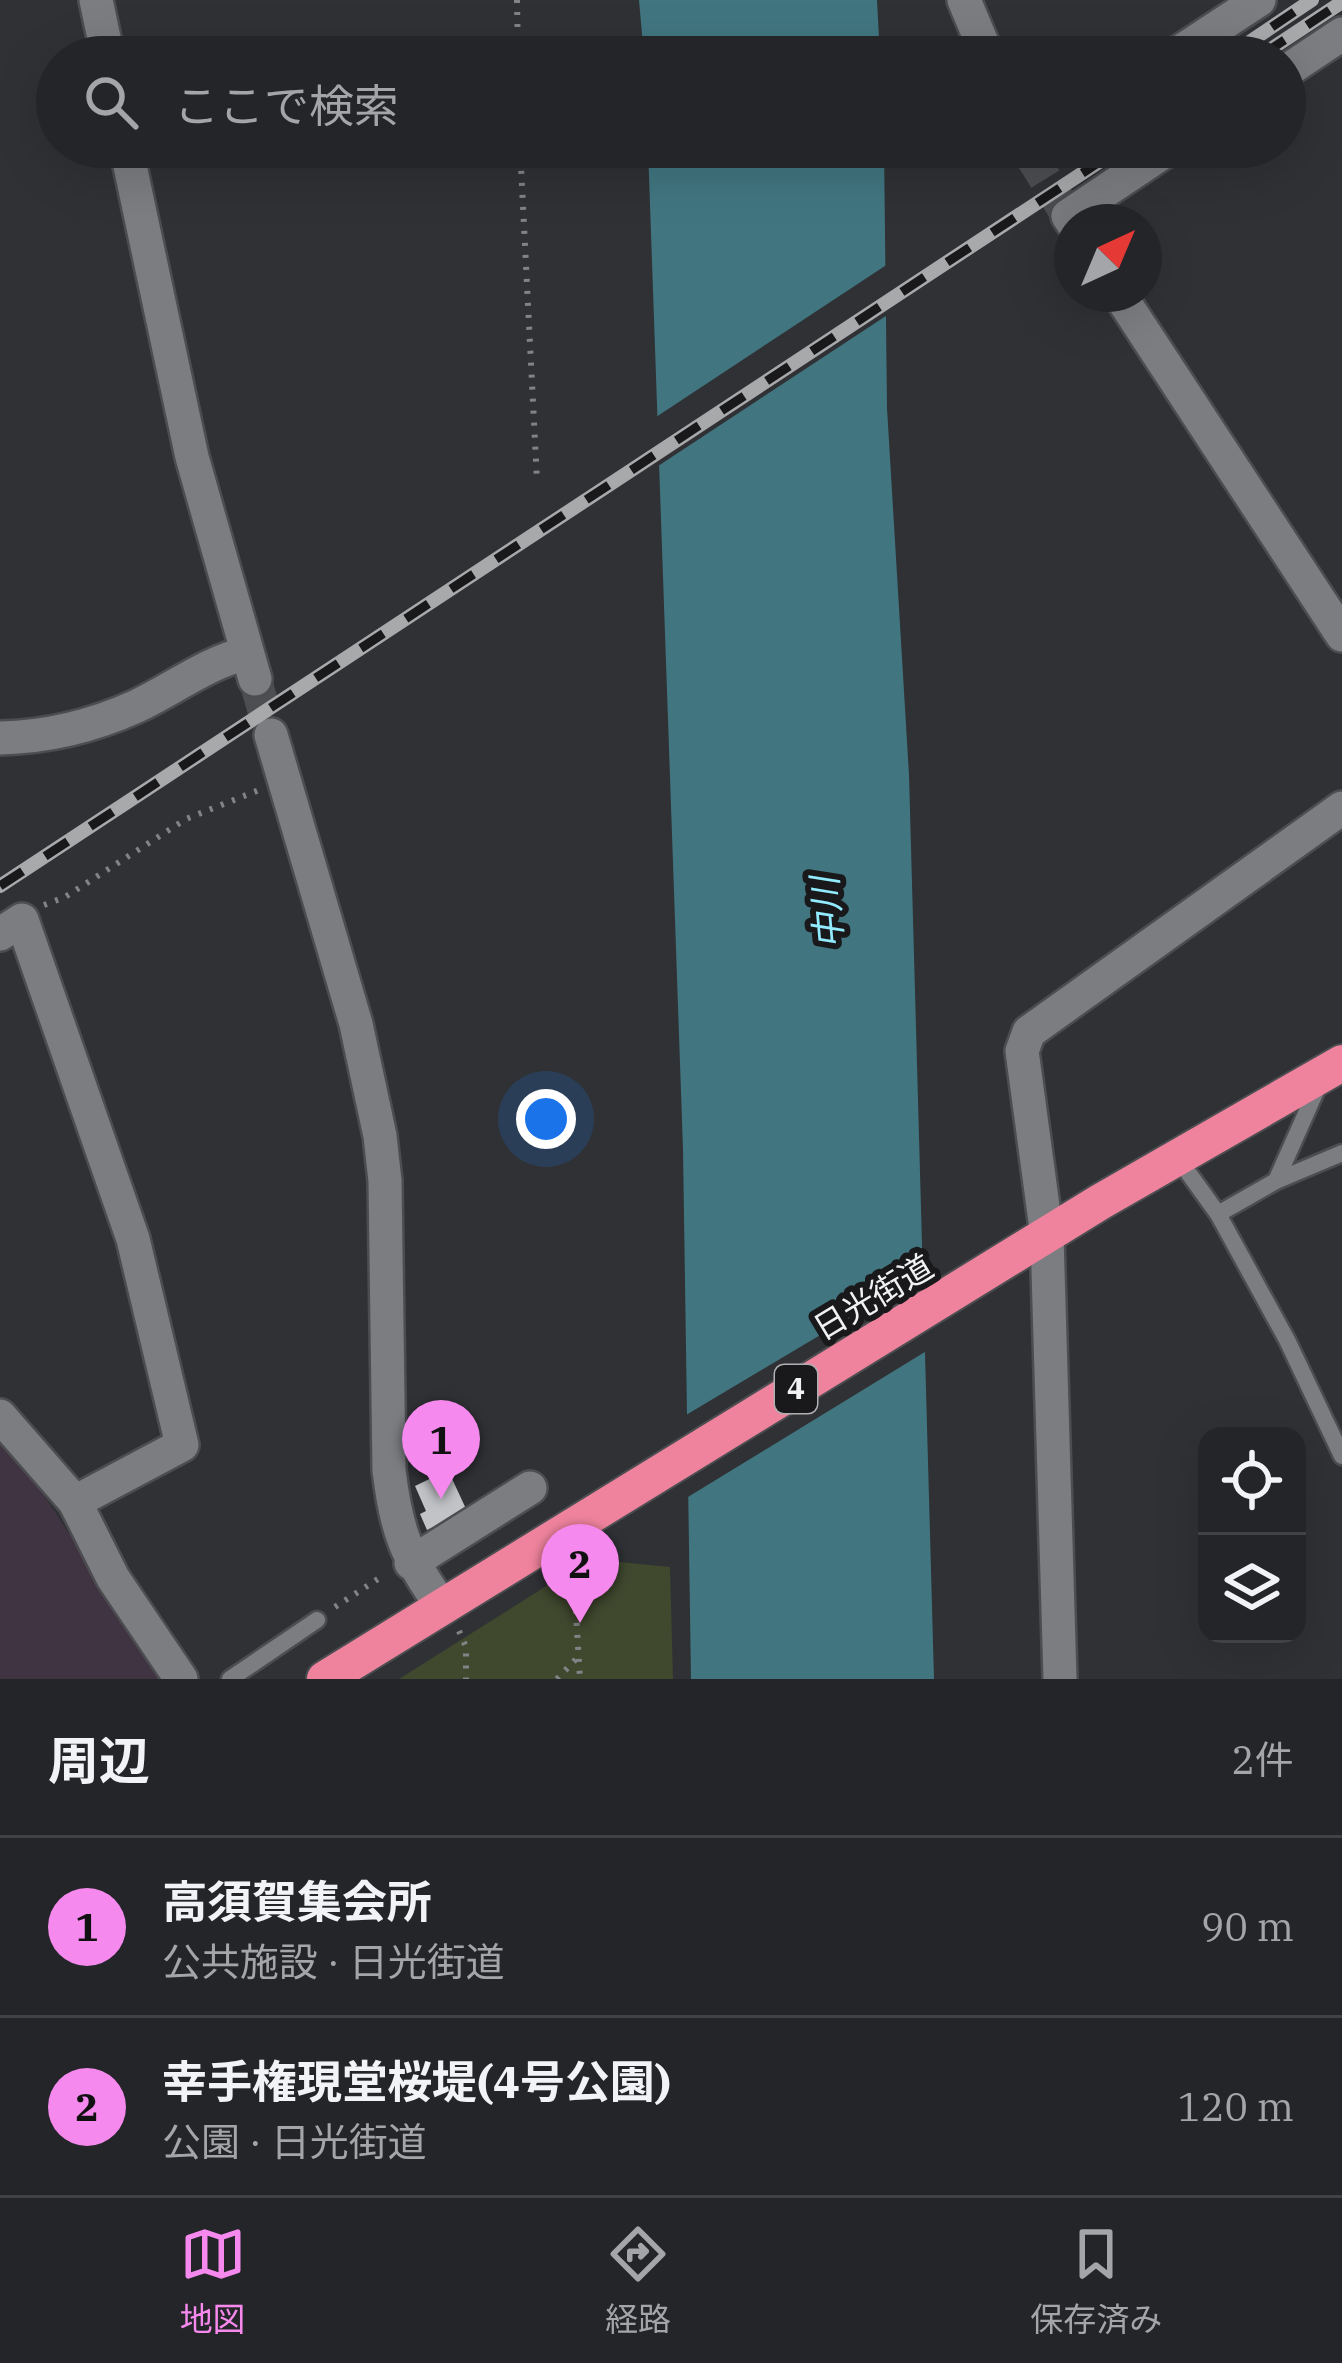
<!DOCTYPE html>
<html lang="ja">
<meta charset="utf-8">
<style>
body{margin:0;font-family:"IBM Plex Serif","Noto Sans JP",serif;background:#2c2d30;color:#f1f3f6}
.controls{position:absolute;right:36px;bottom:36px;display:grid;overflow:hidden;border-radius:24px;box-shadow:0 12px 48px #0002}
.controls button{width:108px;height:108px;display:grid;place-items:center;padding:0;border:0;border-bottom:3px solid #414245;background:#242528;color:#f1f3f6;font:60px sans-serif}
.compass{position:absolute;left:1054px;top:204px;width:108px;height:108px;border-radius:50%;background:#242528;box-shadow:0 12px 48px #0002;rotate:44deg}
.you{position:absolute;left:546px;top:1119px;width:42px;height:42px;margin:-30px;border:9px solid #fff;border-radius:50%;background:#1a73e8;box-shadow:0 0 0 18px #1a73e833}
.badge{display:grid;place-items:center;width:78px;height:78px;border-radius:50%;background:#f689ee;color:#111;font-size:39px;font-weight:700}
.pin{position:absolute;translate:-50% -99px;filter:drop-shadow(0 3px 6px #0008)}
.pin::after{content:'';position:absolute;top:63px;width:42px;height:36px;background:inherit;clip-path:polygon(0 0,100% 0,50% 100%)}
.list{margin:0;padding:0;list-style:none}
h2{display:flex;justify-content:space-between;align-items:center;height:156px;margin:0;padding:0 48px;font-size:51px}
h2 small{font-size:39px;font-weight:400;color:#a3a5a8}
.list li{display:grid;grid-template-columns:78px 1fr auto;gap:36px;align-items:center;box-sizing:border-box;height:180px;padding:0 48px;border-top:3px solid #414245}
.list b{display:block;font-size:45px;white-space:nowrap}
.list p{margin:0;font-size:39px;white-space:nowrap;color:#a3a5a8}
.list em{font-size:39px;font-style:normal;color:#a3a5a8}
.icon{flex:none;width:66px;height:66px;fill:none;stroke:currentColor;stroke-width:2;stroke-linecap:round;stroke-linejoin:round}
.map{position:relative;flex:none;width:1342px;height:1679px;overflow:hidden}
.search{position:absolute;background:#242528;box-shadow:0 12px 48px #0002;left:36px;right:36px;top:36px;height:132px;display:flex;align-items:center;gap:30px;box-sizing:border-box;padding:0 42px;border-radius:66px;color:#a3a5a8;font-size:45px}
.sheet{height:516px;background:#242528}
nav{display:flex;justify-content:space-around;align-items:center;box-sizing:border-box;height:168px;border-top:3px solid #414245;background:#242528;font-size:33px;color:#a3a5a8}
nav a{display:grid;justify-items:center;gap:6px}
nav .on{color:#f689ee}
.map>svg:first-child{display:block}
.commercial{fill:#403443}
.green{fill:#40482e}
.water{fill:#417681}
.pier{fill:#303135}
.building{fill:#c1c3c7}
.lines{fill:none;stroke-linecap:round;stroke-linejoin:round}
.street-tunnel{stroke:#4d4e52;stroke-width:33;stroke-dasharray:33 16;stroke-linecap:butt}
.lane-casing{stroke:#4c4d50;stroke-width:21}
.street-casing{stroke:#4c4d50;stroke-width:38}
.highway-casing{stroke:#4c4d50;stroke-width:40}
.path{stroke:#828386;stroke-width:6;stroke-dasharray:3 9;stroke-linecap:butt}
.lane{stroke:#7b7d81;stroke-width:16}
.street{stroke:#7b7d81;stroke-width:33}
.highway{stroke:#ef839d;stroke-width:36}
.rail-casing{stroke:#a8a9ab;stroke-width:14}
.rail{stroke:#19191b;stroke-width:9;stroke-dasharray:27;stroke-linecap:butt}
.labels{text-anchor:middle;stroke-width:12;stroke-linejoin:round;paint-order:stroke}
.shield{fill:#19191b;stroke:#b0b0b2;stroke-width:3}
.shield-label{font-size:30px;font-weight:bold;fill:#f0f1f3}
.street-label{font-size:33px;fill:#f0f1f3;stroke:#19191b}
.water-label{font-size:36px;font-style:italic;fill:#92ebfe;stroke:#19191b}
</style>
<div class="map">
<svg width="1342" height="1679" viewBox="0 0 1342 1679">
<rect width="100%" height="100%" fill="#303135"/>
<path class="commercial" d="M0 1440 24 1465 164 1679H0Z"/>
<path class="green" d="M589 1559 670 1567 673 1679H399Z"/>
<path class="water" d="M639 0H877L880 57H644Z
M648 147H884L887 408 909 775 934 1679H691L683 1149Z"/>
<path class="pier" d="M891 262 892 312 652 470 650 421Z
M931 1269 933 1347 683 1500 681 1418Z"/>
<path class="building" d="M448 1470 467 1511 427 1530 420 1514 426 1511 415 1486Z"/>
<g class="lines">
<path class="street-tunnel" d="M1028 151 1068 216
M255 679 271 735"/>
<g class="lane-casing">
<path id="lane" d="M1177 1157 1218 1214 1276 1181 1320 1082
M1276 1181 1342 1153
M1218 1214 1287 1340 1342 1456
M230 1679 317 1620"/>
</g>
<g class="street-casing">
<path id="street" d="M96 0 108 57
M964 0 988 57
M1172 57 1259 0
M1285 72 1342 34
M126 147 192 457 255 679
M1026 147 1028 151 1035 147
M1072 222 1068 216 1171 147
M1119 294 1342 635
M271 735 356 1024 380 1136 385 1181 389 1470C396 1530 406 1556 441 1605
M0 738C48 737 93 726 137 706 175 688 206 663 247 653
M0 934 22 920 133 1239 182 1445 75 1502
M0 1416 75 1502 113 1578 181 1679
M411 1563 530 1488
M1060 1679 1047 1236 1022 1051 1029 1032 1342 808"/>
</g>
<g class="highway-casing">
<path id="highway" d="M325 1679 1100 1202 1342 1063"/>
</g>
<path class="path" d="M517 0 518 57
M520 147 537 481
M44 905 65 897 186 819 259 790
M573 1563 580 1679
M335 1607 384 1575
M459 1631 466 1647V1679
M557 1679 579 1656"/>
<use href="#lane" class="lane"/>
<use href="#street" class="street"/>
<use href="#highway" class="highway"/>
<g class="rail-casing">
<path id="rail" d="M1262 55 1342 2
M1227 57 1312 0
M0 886 1122 147"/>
</g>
<use href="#rail" class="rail"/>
</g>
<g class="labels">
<rect class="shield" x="775" y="1365" width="42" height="48" rx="9"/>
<g class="shield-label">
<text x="796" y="1399">4</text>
</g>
<g class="street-label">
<text transform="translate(873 1297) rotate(-31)" y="12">日光街道</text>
</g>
<g class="water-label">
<text transform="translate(827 913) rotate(-95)" y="13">中川</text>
</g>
</g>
</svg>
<div class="controls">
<button><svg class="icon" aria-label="locate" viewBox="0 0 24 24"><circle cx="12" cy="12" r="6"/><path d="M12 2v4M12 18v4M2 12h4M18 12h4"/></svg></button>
<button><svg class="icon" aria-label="layers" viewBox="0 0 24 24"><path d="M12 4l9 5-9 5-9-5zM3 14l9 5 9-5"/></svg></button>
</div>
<svg class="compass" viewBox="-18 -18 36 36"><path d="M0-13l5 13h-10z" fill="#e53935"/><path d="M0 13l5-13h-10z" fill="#a3a5a8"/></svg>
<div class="you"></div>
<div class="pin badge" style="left:441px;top:1499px">1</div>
<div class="pin badge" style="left:580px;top:1623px">2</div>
<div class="search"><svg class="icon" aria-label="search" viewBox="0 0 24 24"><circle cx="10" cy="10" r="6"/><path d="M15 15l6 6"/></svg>ここで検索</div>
</div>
<section class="sheet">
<h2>周辺<small>2件</small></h2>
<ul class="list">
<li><span class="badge">1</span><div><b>高須賀集会所</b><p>公共施設 · 日光街道</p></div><em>90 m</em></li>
<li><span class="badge">2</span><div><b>幸手権現堂桜堤(4号公園)</b><p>公園 · 日光街道</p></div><em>120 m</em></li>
</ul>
</section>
<nav>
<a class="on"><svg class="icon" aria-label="map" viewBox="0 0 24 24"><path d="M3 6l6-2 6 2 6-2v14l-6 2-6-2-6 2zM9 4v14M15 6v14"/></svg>地図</a>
<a><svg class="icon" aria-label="directions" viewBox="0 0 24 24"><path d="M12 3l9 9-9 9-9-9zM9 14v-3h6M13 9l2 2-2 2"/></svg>経路</a>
<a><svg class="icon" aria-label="saved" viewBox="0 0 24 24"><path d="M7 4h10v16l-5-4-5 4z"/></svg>保存済み</a>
</nav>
